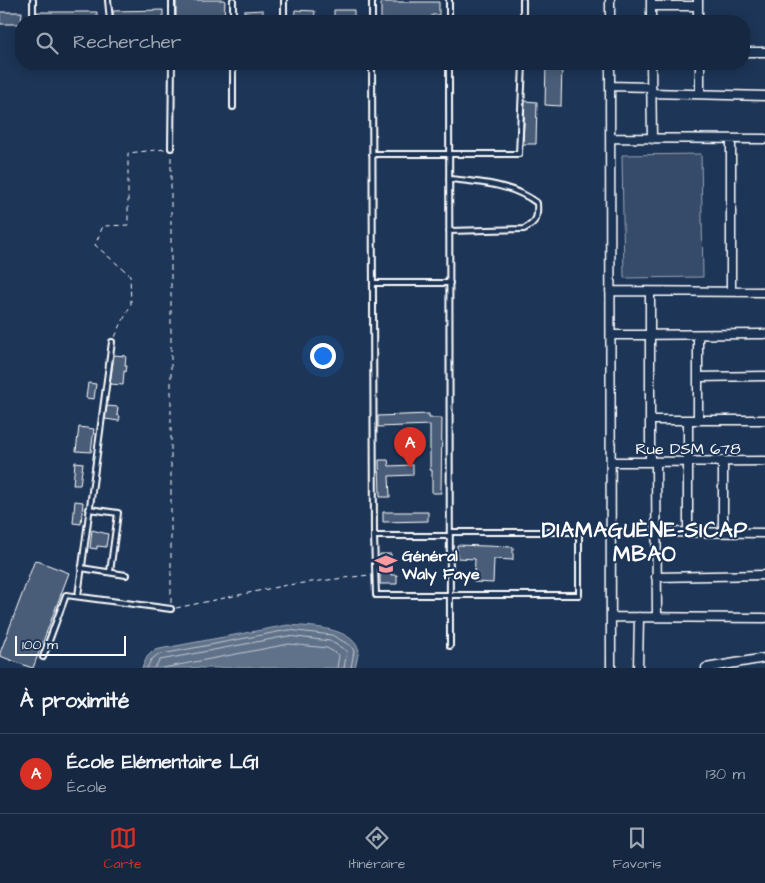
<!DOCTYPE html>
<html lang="fr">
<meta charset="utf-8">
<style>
body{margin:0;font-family:"Architects Daughter",sans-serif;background:#1f3048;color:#f1f3f6}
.scale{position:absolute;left:15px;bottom:12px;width:111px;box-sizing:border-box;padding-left:5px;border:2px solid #fff;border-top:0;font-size:14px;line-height:18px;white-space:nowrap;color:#fff;-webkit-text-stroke:4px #1d3557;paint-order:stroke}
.you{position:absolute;left:322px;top:355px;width:18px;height:18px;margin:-12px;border:4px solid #fff;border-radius:50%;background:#1a73e8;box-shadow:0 0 0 8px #1a73e833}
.badge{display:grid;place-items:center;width:32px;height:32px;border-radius:50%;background:#d93025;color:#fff;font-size:16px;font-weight:700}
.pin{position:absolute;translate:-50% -41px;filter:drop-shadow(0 1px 2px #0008)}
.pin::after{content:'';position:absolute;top:26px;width:18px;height:15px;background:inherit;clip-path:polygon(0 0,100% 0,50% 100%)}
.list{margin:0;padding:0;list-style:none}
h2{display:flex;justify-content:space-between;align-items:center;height:65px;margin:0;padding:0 20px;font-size:21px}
h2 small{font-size:16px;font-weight:400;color:#9ea6b1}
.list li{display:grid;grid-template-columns:32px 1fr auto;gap:15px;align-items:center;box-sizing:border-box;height:80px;padding:0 20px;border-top:1px solid #35445a}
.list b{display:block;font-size:19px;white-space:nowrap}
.list p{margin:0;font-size:16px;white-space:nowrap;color:#9ea6b1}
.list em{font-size:16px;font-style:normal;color:#9ea6b1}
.icon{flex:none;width:28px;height:28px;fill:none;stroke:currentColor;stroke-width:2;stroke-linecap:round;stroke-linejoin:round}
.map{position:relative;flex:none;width:765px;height:668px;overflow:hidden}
.search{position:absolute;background:#162841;box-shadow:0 2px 12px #0003;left:15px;right:15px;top:15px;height:55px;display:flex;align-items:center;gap:12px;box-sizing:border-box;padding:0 18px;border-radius:20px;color:#9ea6b1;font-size:19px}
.sheet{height:145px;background:#162841}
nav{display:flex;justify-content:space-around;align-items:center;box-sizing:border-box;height:70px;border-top:1px solid #35445a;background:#162841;font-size:14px;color:#9ea6b1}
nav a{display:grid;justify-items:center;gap:2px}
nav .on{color:#d93025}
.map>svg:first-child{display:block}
.green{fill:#364b69;stroke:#9aa5b4}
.water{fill:#617289;stroke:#a0aab8}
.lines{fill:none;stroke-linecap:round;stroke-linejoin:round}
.shore{stroke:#c0c7d0;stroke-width:1}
.building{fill:#4a5d79;stroke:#fff}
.lane-casing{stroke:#fff;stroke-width:8}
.street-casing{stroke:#fff;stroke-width:11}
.path{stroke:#fff;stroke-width:1;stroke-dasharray:5 4;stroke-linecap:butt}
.lane{stroke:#1d3557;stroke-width:4}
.street{stroke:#1d3557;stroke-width:8}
.labels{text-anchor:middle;stroke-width:4;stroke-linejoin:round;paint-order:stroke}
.street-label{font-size:16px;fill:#fff;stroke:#1d3557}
.poi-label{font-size:16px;font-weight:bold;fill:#fff;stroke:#1d3557;text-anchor:start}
.district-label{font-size:21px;font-weight:bold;letter-spacing:1px;fill:#fff;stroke:#1d3557}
</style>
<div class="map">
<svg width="765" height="668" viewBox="0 0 765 668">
<rect width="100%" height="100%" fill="#1d3557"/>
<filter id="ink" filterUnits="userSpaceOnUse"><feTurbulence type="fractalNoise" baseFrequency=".02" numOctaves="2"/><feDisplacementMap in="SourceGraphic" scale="10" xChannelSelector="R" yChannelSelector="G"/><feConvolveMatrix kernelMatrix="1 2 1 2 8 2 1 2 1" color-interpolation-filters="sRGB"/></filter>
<g filter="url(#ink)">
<path class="green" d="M701 154 703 277 624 278 622 155Z"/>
<path class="water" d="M288 625C310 627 350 626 359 650L355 668H142L147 657 154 650Z"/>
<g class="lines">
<path class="shore" d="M147 668 151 660 157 655 288 630 332 635 351 646 354 651 351 668
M154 668 160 660 288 636 330 641 347 651 344 668
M163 668 289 644 327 648 339 655 337 668"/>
</g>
<path class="building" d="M176 0H225L224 21H176Z
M381 2H439V15H432V21H381Z
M163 10V21H114L113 11Z
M263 10V21H244V11Z
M295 10 315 11 314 21H294Z
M334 10H354V21H334Z
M0 12H22L21 24H0Z
M37 12H97V21H37Z
M546 64H562L561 106 545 105Z
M525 101 537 102 536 144H523Z
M114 355 126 356 125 365 127 366 126 372 124 371 123 385 110 384Z
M88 383 96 384 94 399 86 398Z
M107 406 118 407 117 415 120 416 119 421 105 419Z
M429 414V418H442L441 493H432V470H430V425L378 427V416Z
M79 427 94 429 91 452 76 451Z
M379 460H388L389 466 413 465V475L389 476 390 497H380Z
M75 462 83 463 80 485H73Z
M75 501 83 502 81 524 73 523Z
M383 512H428V521L383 522Z
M92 530 108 534 106 547 97 546V549L90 548Z
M457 545 513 547V560L494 559 493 583 474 582 475 559 457 558Z
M380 554H391V575H397V584H380Z
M35 560 69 573 33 668H32L0 656V653Z"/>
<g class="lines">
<g class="lane-casing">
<path id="lane" d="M108 0 110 21
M449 0V21
M33 21V0
M172 21V0
M233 21V0
M284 21V0
M372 21V0
M523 21V0
M372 64 374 536 376 595H579V532H450
M449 64 450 646
M233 107V64
M171 148 172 64
M372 154H519L523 64
M449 179C479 182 512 184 537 203 538 217 537 222 524 229L449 231
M373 283H450
M89 509 118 513 110 572
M374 536H450
M81 568 126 575
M78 596 112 342
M43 657 66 595 171 609"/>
</g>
<g class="street-casing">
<path id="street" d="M610 0V21
M698 0V21
M651 6H698
M651 21V0
M744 52H765
M610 64 611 668
M651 64 652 139
M700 64V94
M610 86 651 87
M651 93 765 96
M610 138 765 139
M610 291 765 292
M731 291V139
M650 292V462
M611 335 765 334
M698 377 765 376
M650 420H765
M688 420V532
M698 420V335
M723 461V532
M611 462 765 461
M656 462 657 617
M656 532 765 533
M656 577 765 575
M611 617 765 618
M638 668 639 617
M706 668 765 658"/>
</g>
<path class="path" d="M115 337 131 304 130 275 95 245 103 226 128 225V153L166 149
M171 603V155
M176 608 287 585 369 575"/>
<use href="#lane" class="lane"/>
<use href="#street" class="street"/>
</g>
</g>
<defs>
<g id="school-bare" transform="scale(1.725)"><path d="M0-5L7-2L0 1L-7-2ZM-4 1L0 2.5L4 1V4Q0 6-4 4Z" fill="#ff9aa2" stroke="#1d3557" stroke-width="2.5" paint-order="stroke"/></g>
</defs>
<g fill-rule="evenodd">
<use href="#school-bare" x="386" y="564"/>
</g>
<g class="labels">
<g class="street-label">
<text x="688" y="454">Rue DSM 678</text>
</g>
<g class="poi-label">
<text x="402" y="561">Général<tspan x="402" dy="18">Waly Faye</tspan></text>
</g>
<g class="district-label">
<text x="645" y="537">DIAMAGUÈNE-SICAP<tspan x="645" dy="24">MBAO</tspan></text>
</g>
</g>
</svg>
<div class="scale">100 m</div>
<div class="you"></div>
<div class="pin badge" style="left:410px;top:468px">A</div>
<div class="search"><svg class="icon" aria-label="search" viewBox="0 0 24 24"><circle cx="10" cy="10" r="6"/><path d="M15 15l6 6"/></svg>Rechercher</div>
</div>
<section class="sheet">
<h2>À proximité<small></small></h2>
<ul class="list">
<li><span class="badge">A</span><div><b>École Elémentaire LGI</b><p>École</p></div><em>130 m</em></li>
</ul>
</section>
<nav>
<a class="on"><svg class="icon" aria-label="map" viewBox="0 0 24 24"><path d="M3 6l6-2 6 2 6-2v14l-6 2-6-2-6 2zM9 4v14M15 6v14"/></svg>Carte</a>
<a><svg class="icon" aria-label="directions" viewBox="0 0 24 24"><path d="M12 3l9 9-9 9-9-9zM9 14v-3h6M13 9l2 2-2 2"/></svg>Itinéraire</a>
<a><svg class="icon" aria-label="saved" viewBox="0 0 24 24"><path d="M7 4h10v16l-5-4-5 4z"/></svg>Favoris</a>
</nav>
